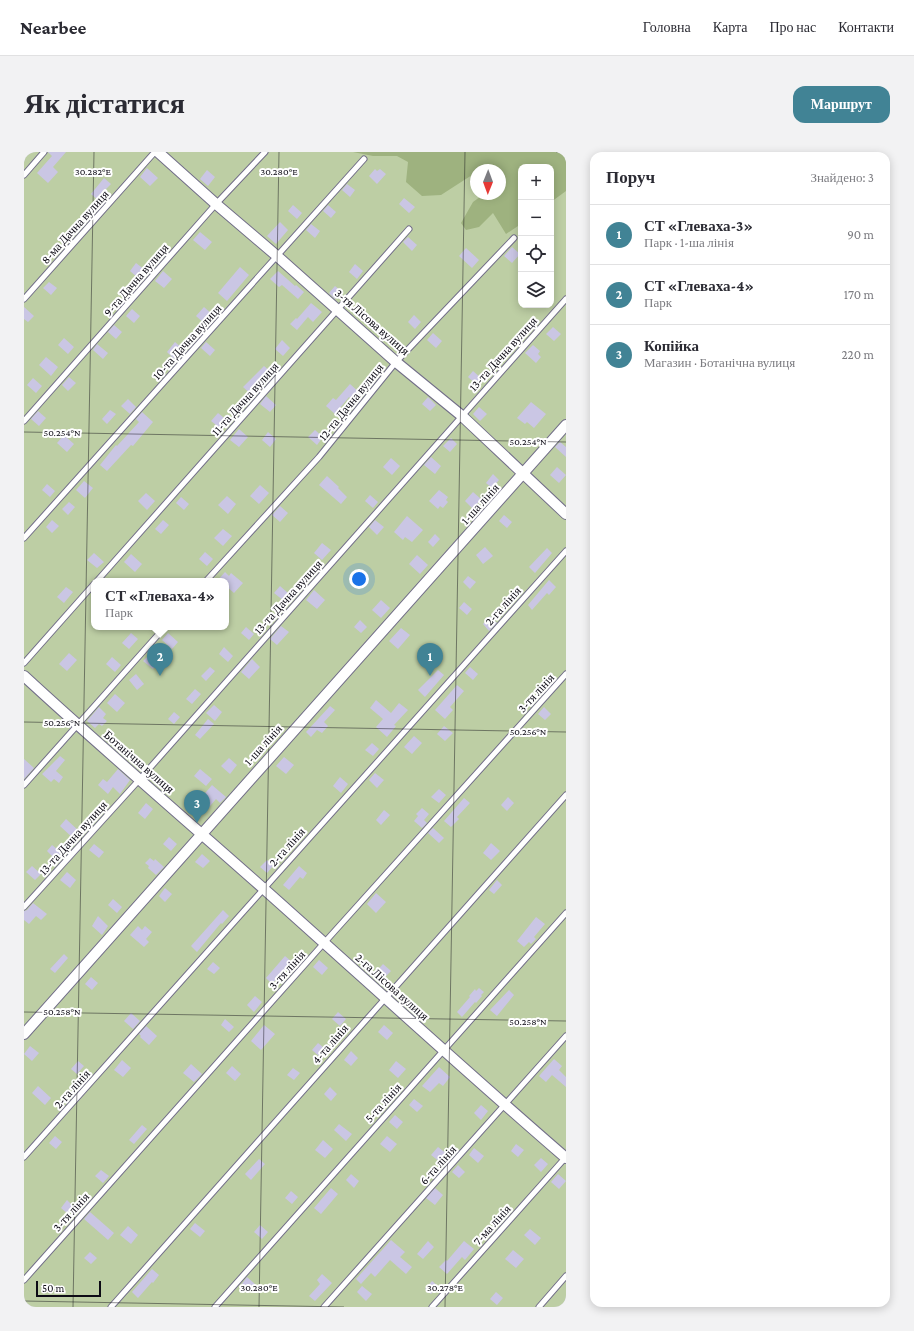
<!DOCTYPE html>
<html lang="uk">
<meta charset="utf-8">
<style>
body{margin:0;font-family:"Crimson Pro",serif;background:#f2f2f3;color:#2b2b33}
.controls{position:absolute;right:12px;top:12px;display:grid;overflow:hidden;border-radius:8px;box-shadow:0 2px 10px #0003}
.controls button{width:36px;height:36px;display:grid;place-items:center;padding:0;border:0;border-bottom:1px solid #e1e1e2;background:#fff;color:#2b2b33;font:20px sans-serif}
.compass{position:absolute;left:446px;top:12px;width:36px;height:36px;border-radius:50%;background:#fff;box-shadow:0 2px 10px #0003;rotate:181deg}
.scale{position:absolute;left:12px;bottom:10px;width:65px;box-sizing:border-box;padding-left:4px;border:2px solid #0d0b15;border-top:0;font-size:11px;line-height:14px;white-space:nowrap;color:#0d0b15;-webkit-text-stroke:3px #fff;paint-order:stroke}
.you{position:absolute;left:335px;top:427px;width:14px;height:14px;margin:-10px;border:3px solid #fff;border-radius:50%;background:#1a73e8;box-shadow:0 0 0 6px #1a73e833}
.badge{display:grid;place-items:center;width:26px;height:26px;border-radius:50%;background:#418395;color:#fff;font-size:13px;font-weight:700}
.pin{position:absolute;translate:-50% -33px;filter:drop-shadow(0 1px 2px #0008)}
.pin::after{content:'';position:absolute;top:21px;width:14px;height:12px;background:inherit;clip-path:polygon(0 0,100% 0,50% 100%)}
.popup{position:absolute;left:67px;top:426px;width:138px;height:52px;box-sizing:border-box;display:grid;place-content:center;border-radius:8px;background:#fff;filter:drop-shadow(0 1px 3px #0005);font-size:13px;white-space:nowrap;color:#7c7c81}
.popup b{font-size:15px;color:#2b2b33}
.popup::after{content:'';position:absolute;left:50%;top:100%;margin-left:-8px;border:8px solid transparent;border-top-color:#fff}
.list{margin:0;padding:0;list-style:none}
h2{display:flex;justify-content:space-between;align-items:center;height:52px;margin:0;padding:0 16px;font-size:17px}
h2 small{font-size:13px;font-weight:400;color:#7c7c81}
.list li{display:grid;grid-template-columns:26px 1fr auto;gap:12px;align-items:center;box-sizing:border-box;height:60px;padding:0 16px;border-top:1px solid #e1e1e2}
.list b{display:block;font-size:15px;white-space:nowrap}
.list p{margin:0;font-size:13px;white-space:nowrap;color:#7c7c81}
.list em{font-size:13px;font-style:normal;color:#7c7c81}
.icon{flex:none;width:22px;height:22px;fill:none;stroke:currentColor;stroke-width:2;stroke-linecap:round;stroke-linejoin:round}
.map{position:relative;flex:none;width:542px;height:1155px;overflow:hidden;border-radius:12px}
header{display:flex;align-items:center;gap:24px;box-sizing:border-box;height:56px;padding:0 20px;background:#fff;border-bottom:1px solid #e1e1e2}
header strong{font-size:19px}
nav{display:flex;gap:22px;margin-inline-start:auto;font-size:14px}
.intro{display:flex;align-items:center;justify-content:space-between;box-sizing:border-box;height:96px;padding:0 24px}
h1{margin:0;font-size:28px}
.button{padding:10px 18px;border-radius:12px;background:#418395;color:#fff;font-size:14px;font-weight:700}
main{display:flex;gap:24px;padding:0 24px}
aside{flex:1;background:#fff;border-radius:12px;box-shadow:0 2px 10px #0003}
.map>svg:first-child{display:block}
.green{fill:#bdcea4;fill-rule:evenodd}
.forest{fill:#9eb27f}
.building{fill:#cac6e4}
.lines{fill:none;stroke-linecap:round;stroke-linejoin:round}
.service-casing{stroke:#726e88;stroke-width:7}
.minor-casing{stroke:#726e88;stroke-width:12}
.service{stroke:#fff;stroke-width:5}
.minor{stroke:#fff;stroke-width:10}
.ticks{fill:none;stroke:#0d0b15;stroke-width:1;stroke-opacity:0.45}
.labels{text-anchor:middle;stroke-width:4;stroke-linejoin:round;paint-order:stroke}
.street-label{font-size:12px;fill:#0d0b15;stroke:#fff}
.ticks-label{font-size:10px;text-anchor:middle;fill:#0d0b15;stroke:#fff;stroke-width:4;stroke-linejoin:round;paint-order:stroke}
</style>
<header>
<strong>Nearbee</strong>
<nav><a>Головна</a><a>Карта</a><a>Про нас</a><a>Контакти</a></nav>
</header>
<div class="intro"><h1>Як дістатися</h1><a class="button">Маршрут</a></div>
<main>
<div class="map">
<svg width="542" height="1155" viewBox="0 0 542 1155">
<rect width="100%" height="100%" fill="#e5e1ff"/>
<path class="green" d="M0 0H542V1155H0ZM497 15H527V153H497ZM452 18H476V42H452ZM70 429H202V475H70Z"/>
<path class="forest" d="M329 0H542V39L527 50V15H497V72L482 82 469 61 455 75 442 78 437 71 449 50 460 42H476V18H452V24L448 23 417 43 398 44 382 30 384 10 373 4H349Z"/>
<path class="building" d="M24 0H42L29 15 34 20 24 31 13 21 28 4Z
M123 16 134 26 126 34 116 25Z
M351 17 353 19 356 17 362 22 353 32 345 24Z
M183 18 191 25 184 34 176 27Z
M80 26 87 32 77 42 79 44 75 49 67 42Z
M323 32 331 38 326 45 318 38Z
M380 46 391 55 385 61 375 52Z
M269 53 278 61 273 67 264 59Z
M304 53 312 60 307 66 299 59Z
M256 70 264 78 252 92 243 84Z
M287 72 296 79 291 86 282 78Z
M176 80 188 90 181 98 169 88Z
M384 85 393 93 388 99 379 90Z
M488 95 496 102 488 111 480 104Z
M442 96 455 108 448 116 435 104Z
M112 111 121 118 114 126 106 119Z
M331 112 339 119 333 127 325 120Z
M216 115 225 123 203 149 194 141Z
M139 119 148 127 140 136 131 129Z
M254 119 271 134 272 133 280 140 274 147 258 133 255 135 246 127Z
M25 130 33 136 27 143 19 136Z
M311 134 318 140 311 147 305 141Z
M287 151 298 160 289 170 284 165 273 178 266 172 272 166 273 167Z
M0 155 10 164 4 170 0 167Z
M180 155 189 163 181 172 172 164Z
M108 157 116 164 110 171 102 164Z
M390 163 397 170 391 177 384 170Z
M90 173 98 180 92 187 84 180Z
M529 175 537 182 530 189 522 182Z
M409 181 418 189 412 196 403 188Z
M40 186 50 195 44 202 34 193Z
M258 188 266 196 259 204 251 197Z
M151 190 159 197 150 207 143 200Z
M182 190 191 198 186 204 177 196Z
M73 192 84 201 79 207 69 198Z
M509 193 516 199 514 202 517 205 512 211 501 201Z
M22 205 34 215 27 224 15 213Z
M240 214 247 220 234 237 236 239 230 245 219 235Z
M449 219 458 227 453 233 444 225Z
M45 225 52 231 44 239 38 233Z
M9 226 18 234 12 241 3 233Z
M326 232 336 241 329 249 325 245 311 262 302 254 309 246 312 248Z
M242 244 252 253 246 260 236 252Z
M404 245 412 253 406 259 398 252Z
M104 247 112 255 106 262 97 254Z
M507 250 522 262 510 276 503 270 501 272 493 266Z
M455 255 463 262 456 269 449 262Z
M86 258 92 262 83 272 78 267Z
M14 259 22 266 15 274 7 267Z
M118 260 129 270 109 294 107 293 83 319 76 313 92 293 93 294 115 270 112 267Z
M194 261 204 269 197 277 187 269Z
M215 277 224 285 215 295 206 288Z
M291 278 299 285 293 293 284 285Z
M244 280 252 287 246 295 238 288Z
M40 283 50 292 43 300 33 291Z
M427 286 433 292 426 300 419 294Z
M536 290 542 295V305L531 295Z
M407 305 417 314 411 322 400 313Z
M367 306 376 314 368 323 359 315Z
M533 315 542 323 535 331 526 323Z
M469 322 475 328 468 336 462 331Z
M303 324 315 335 314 336 323 345 317 352 295 333Z
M60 329 69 336 61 346 52 338Z
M23 332 31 339 26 345 18 338Z
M236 333 245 341 235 352 226 344Z
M415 338 424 345 422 348 424 350 419 356 416 354 414 357 405 349Z
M449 340 457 347 449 357 441 349Z
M122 341 131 349 123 358 114 349Z
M346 343 354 350 349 356 341 349Z
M203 344 212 352 204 362 194 353Z
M157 345 165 352 160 358 152 351Z
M45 350 51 355 44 363 38 357Z
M256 354 264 361 256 370 248 363Z
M480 363 488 370 483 376 475 369Z
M383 364 399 378 388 390 381 385 379 388 370 380Z
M28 368 35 374 28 381 22 375Z
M139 368 145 373 137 382 131 377Z
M351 368 360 375 353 383 345 375Z
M199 377 208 384 199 394 190 386Z
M411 382 416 387 409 395 404 390Z
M298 391 307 398 298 408 290 401Z
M461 395 469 404 459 412 452 403Z
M523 396 528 401 511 421 505 415Z
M181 400 189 407 183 414 175 407Z
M70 401 80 410 73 416 63 408Z
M107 402 118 412 111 420 100 410Z
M393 403 404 413 396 422 385 412Z
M201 420 205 424 207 421 219 431 210 441 202 434V429H193Z
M444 424 452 430 446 437 439 430Z
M525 428 532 435 525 443 523 441 508 458 504 453Z
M256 434 265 442 260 449 250 441Z
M42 435 49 440 40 451 33 445Z
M290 438 301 448 293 457 282 448Z
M357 448 366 456 357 466 348 458Z
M440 450 448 457 443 463 435 456Z
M466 464 473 471 465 479 459 472Z
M336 468 343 475 337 481 330 475Z
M257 474 265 480 253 493 246 487Z
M222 475 230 482 225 488 217 481Z
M377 476 386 483 374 497 365 489Z
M107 481 114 487 105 497 98 491Z
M144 481 154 490 148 497 138 488Z
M200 495 209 504 204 510 195 502Z
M45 501 53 508 43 519 35 512Z
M126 502 135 510 129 517 119 509Z
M88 505 97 513 91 520 82 512Z
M228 507 236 515 225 527 217 520Z
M186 515 191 519 182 529 177 524Z
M446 515 454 522 449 528 441 521Z
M414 518 420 523 401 545 394 538Z
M112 522 120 532 113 538 105 528Z
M433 533 440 539 426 555 429 558 421 567 411 558Z
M171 537 177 542 168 552 162 547Z
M91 542 101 551 93 560 83 551Z
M352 548 367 561 375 551 384 558 370 573 372 574 363 585 352 575 359 567 346 556Z
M190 553 198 560 191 569 182 561Z
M306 554 311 558 300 570 304 574 298 581 293 578 287 585 282 580Z
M75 555 82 562 79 566 83 569 78 574 75 572 71 576 63 569Z
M520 555 527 562 521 568 514 562Z
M150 560 156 565 150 572 144 567Z
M184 567 190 572 176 587 171 583Z
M420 574 429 581 421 589 413 582Z
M390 584 398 591 388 602 380 595Z
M348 591 355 597 349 604 341 598Z
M36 604 41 608 32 619 39 625 35 631 30 627 27 630 18 622Z
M260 605 270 613 262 622 252 614Z
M205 606 213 613 206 622 197 614Z
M0 607 10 616 0 627Z
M94 617 106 628 96 642 89 635 84 642 74 633 79 627 83 630Z
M176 617 188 627 182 634 170 624Z
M351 621 360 628 353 636 345 628Z
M316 625 324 632 317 641 309 634Z
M188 633 202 645 196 651 192 647 181 660 172 652Z
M415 637 422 643 415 651 407 645Z
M484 645 490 651 483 659 477 653Z
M440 646 446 651 433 665 435 667 427 675 420 669Z
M122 651 129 657 121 667 114 661Z
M398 656 405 662 400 668 403 671 398 676 390 669 394 664 392 662Z
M360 658 366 663 357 673 352 668Z
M42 667 56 680 50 687 36 674Z
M409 676 420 686 415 691 404 681Z
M145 685 153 692 147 699 139 692Z
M467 691 476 699 467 708 459 701Z
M70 692 80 700 75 706 65 698Z
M28 693 38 701 32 708 23 699Z
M178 702 186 709 179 716 171 710Z
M126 706 130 709 131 707 140 715 132 723 124 716 125 714 121 711Z
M243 708 249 714 243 721 236 715Z
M8 714 17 722 11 728 2 720Z
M275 714 283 721 279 727 276 725 265 738 259 733Z
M43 720 52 728 46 736 36 728Z
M473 728 478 733 470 742 465 738Z
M141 736 148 742 141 750 135 744Z
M352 741 362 750 352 761 343 752Z
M89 747 98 755 93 761 84 753Z
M9 751 23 762 17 768 12 764 5 772 0 768V759L3 758Z
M199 758 205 764 198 772 197 771 173 800 167 794Z
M74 764 84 774 78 783 68 774Z
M512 765 521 772 510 785 512 787 507 792 505 790 500 795 493 789Z
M114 774 118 778 121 774 128 780 122 787 125 790 120 795 106 783Z
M40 802 44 806 31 821 26 817Z
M261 804 268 810 248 832 242 826Z
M295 808 304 816 298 823 289 815Z
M189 810 196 816 190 822 183 817Z
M359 812 367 819 360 826 352 820Z
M67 825 74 831 68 838 61 832Z
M455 836 460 840 457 843 458 844 452 851 451 850 438 865 433 860 446 845 445 844 451 837 452 839Z
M485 838 490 843 473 864 466 858Z
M231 844 238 850 230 860 223 853Z
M314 860 322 867 316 874 308 867Z
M107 861 116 869 109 877 100 869Z
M201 867 210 875 205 880 197 873Z
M240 873 251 882 237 898 227 889Z
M360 873 369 881 363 888 354 880Z
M122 874 133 884 125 893 116 885 117 884 115 882Z
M294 891 304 899H301L296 905 288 898Z
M6 894 15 901 8 909 0 902Z
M327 899 334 906 327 914 320 908Z
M530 907 538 914 535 918 542 925V935L528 923 522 930 515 924Z
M98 908 107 916 99 925 90 918Z
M54 909 60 914 53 922 47 917Z
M372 909 382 917 374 926 365 918Z
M167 912 178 922 170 930 159 921Z
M208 914 217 922 211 929 202 921Z
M415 915 426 925 419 934 415 931 406 940 398 934Z
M269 916 276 921 270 928 263 923Z
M14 934 27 946 21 953 8 941Z
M306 935 313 942 307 949 300 942Z
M390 947 399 954 393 960 385 953Z
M457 953 464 959 457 968 450 961Z
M371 963 379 970 373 977 365 970Z
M315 972 328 982 322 989 310 978Z
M118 973 123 977 110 992 105 988Z
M31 984 38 990 32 997 25 991Z
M363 984 373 992 366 1000 356 992Z
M299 988 309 997 301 1006 291 998Z
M492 992 500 998 494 1005 487 999Z
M414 995 423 1002 416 1010 407 1003Z
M450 996 460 1004 454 1011 445 1003Z
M517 1006 524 1012 517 1020 510 1013Z
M235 1007 241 1012 227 1028 221 1022Z
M434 1013 441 1020 435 1026 428 1020Z
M77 1018 85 1024 79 1031 71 1024Z
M327 1022 335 1029 330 1036 322 1028Z
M534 1022 542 1029 535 1037 527 1030Z
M307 1036 314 1042 297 1062 290 1056Z
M411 1036 419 1043 411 1053 402 1046Z
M267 1039 274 1045 268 1052 261 1046Z
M43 1048 50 1055 44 1062 37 1056Z
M66 1060 90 1081 84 1088 60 1067Z
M171 1071 181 1079 176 1085 166 1077Z
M236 1073 244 1080 238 1087 230 1080Z
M104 1074 114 1083 107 1092 96 1083Z
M506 1077 517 1086 511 1093 500 1083Z
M367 1088 381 1100 376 1105 388 1115 382 1122 366 1108 351 1125 347 1121 337 1132 332 1127Z
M404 1089 410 1095 399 1107 393 1102Z
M440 1089 450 1097 441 1108 438 1105 423 1122 415 1115 422 1108 423 1109Z
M489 1098 500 1107 492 1116 481 1107Z
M66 1100 73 1106 67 1112 60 1106Z
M128 1117 135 1123 129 1131 128 1130 114 1146 108 1140Z
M298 1122 308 1131 291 1149 285 1144 296 1132 293 1128Z
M223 1125 232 1133 225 1140 217 1133Z
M408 1129 414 1134 407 1142 401 1137Z
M338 1134 348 1142 342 1149 333 1140Z
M472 1140 479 1146 473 1153 466 1147Z"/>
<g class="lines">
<g class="service-casing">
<path id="service" d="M0 23 20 0
M0 147 129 2 135 0
M0 269 192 52 241 0
M0 386 340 7
M73 429 385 77
M182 429 295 305 372 210 490 86
M0 511 70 432
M0 633 141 475
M0 755 116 627 542 147
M0 1005 542 399
M0 1128 300 791 542 522
M87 1155 542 643
M191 1155 542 761
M300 1155 542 884
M408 1155 542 1005
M515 1155 542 1124"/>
</g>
<g class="minor-casing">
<path id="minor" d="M134 0 192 52 253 104 372 210 438 264 542 362
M0 524C79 597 160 666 240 737 341 827 440 918 542 1006
M0 882 542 273"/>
</g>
<use href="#service" class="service"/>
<use href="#minor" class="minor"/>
</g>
<path class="ticks" d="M532 0H542M0 280 542 290M0 570 542 580M0 860 542 869M0 1149 320 1155M49 1155 70 0M235 1155 255 0M421 1155 441 0"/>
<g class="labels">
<g class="street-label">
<text transform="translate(51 75) rotate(-48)" y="4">8-ма Дачна вулиця</text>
<text transform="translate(112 128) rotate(-49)" y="4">9-та Дачна вулиця</text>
<text transform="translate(348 170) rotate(41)" y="4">3-тя Лісова вулиця</text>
<text transform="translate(163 190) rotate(-48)" y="4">10-та Дачна вулиця</text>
<text transform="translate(479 202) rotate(-48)" y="4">13-та Дачна вулиця</text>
<text transform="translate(221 247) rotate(-48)" y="4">11-та Дачна вулиця</text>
<text transform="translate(327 250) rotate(-51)" y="4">12-та Дачна вулиця</text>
<text transform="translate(456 352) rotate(-48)" y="4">1-ша лінія</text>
<text transform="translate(264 445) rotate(-48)" y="4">13-та Дачна вулиця</text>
<text transform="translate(479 454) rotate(-48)" y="4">2-га лінія</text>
<text transform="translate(512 541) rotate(-48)" y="4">3-тя лінія</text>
<text transform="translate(239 593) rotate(-48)" y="4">1-ша лінія</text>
<text transform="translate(115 610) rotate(41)" y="4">Ботанічна вулиця</text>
<text transform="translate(49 686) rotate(-48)" y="4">13-та Дачна вулиця</text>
<text transform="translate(263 695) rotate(-48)" y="4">2-га лінія</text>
<text transform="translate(263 818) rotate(-48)" y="4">3-тя лінія</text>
<text transform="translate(368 835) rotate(42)" y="4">2-га Лісова вулиця</text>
<text transform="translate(306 892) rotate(-49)" y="4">4-та лінія</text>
<text transform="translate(48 937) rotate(-48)" y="4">2-га лінія</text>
<text transform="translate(359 951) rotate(-48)" y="4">5-та лінія</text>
<text transform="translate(414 1013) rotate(-48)" y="4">6-та лінія</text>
<text transform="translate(47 1060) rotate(-48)" y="4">3-тя лінія</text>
<text transform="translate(468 1073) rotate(-48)" y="4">7-ма лінія</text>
</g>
</g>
<g class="ticks-label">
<text x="69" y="23">30.282°E</text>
<text x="255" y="23">30.280°E</text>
<text x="38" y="284">50.254°N</text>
<text x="504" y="293">50.254°N</text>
<text x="38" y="574">50.256°N</text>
<text x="504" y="583">50.256°N</text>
<text x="38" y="863">50.258°N</text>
<text x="504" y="873">50.258°N</text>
<text x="235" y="1139">30.280°E</text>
<text x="421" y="1139">30.278°E</text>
</g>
</svg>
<div class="controls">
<button>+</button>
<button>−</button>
<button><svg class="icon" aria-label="locate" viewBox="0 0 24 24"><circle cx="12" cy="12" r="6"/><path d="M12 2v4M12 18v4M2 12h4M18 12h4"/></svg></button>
<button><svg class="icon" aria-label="layers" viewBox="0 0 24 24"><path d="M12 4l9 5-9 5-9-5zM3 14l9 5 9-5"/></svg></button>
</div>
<svg class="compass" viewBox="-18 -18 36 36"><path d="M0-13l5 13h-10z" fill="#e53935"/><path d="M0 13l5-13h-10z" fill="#7c7c81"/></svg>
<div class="scale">50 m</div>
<div class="you"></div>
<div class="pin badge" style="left:406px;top:524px">1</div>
<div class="pin badge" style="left:136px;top:524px">2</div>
<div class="popup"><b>СТ «Глеваха-4»</b>Парк</div>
<div class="pin badge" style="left:173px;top:671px">3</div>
</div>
<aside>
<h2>Поруч<small>Знайдено: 3</small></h2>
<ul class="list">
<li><span class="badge">1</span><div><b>СТ «Глеваха-3»</b><p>Парк · 1-ша лінія</p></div><em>90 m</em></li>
<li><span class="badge">2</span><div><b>СТ «Глеваха-4»</b><p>Парк</p></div><em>170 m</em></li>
<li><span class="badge">3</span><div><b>Копійка</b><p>Магазин · Ботанічна вулиця</p></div><em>220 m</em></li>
</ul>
</aside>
</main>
